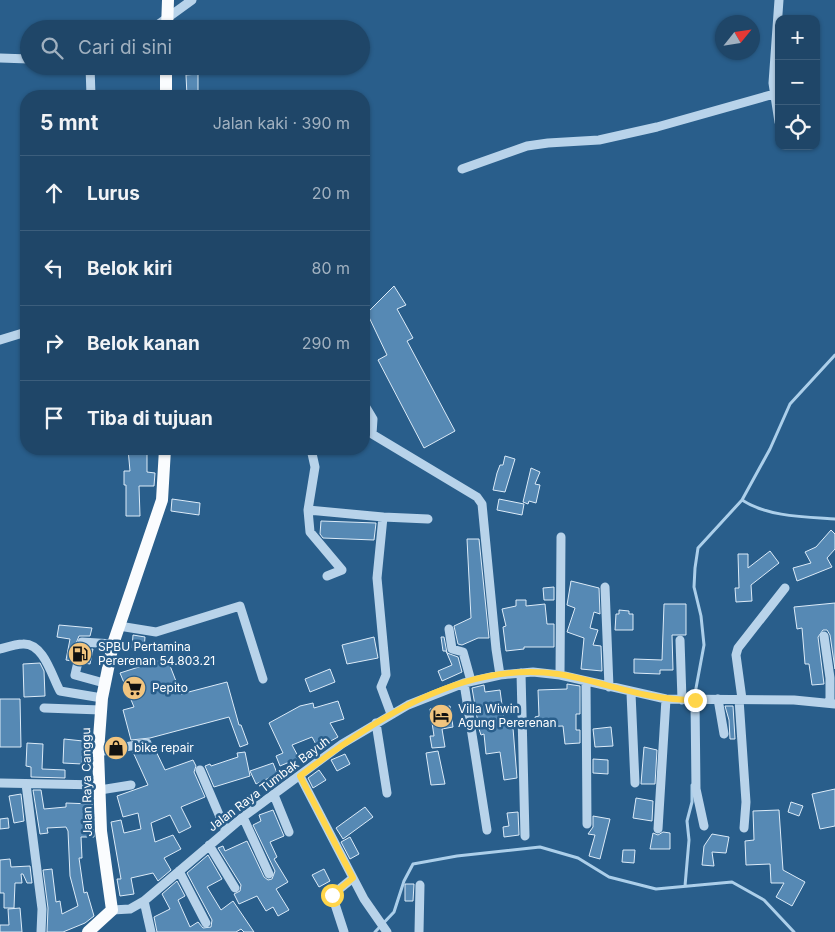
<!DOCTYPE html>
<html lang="id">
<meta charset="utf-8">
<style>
body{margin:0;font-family:Inter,sans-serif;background:#274d6e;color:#f1f3f6}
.controls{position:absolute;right:15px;top:15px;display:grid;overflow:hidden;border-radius:10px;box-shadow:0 1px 4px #0004}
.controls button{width:45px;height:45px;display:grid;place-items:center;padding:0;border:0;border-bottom:1px solid #3c5e7c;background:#1f4668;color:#f1f3f6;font:25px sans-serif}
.compass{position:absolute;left:715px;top:15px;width:45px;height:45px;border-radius:50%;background:#1f4668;box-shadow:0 1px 4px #0004;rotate:60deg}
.stop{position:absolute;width:15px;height:15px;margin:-11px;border:4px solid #ffd54a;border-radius:50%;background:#fff}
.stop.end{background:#ffd54a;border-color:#fff;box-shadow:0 1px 5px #0008}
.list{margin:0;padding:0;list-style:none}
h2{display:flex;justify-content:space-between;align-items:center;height:65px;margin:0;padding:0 20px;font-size:21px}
h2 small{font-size:16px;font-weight:400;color:#a1b1c0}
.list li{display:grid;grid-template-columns:32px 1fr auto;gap:15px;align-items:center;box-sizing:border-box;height:75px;padding:0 20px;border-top:1px solid #3c5e7c}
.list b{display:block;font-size:19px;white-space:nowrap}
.list em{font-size:16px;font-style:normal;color:#a1b1c0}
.icon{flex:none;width:28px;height:28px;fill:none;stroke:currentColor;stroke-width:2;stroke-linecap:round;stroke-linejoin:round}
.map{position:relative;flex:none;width:835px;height:932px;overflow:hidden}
.search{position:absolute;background:#1f4668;box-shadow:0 1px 4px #0004;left:20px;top:20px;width:350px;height:55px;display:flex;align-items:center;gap:12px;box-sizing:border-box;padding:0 18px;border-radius:28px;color:#a1b1c0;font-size:19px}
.panel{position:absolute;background:#1f4668;box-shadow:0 1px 4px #0004;left:20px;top:90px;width:350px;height:365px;border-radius:20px}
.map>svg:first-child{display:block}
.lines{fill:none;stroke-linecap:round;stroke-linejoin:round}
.stream{stroke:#accfea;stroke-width:3}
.building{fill:#5689b4;stroke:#dcebf8}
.minor-tunnel{stroke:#49769c;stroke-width:9;stroke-dasharray:9 4.5;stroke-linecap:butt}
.minor{stroke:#b8d3ea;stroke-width:9}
.major{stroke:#fafcfe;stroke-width:12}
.route{stroke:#ffd54a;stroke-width:6}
.labels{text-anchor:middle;stroke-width:5;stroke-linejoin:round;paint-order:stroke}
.poi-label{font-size:12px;fill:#fff;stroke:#295e8b;text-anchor:start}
.street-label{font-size:12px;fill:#fff;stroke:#295e8b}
</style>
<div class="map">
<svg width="835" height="932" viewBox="0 0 835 932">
<rect width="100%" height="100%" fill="#295e8b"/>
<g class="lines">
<path class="stream" d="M742 500C768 517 806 517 835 519
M694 699 704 645 701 616 694 587 695 568 698 548 742 500 770 449 790 404 835 355
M685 886 689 840 687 821 692 802V785
M375 932 394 912 404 881 413 864 457 856 540 847 578 858 609 877 656 889 732 882 764 900 794 932"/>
</g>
<path class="building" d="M198 74V96H187L186 75Z
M394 286 406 305 397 309 413 338 407 341 455 431 424 448 378 360 387 355 367 313Z
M128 449H147V472L155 473 154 486H139L140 516H126V485H124V471H130Z
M505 456 515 459 505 492 493 490 497 473 500 465H503Z
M531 468 540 472 535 484 540 485 536 503 529 501 528 504 523 502Z
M172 499 200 503 199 515 171 511Z
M499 499 524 504 522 515 497 510Z
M321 521 376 523 374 540 323 538 320 534Z
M831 530 835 534V549L827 558 832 567 797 581 793 568 811 563 805 552 816 547Z
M467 539H479L489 638H478L462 645 458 644 454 626 471 618Z
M770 551 779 563 751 585 752 601 736 602 735 588H739L738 554H748V568Z
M571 581 599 588 600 614 594 612 590 628 598 630 593 645 601 646 602 671 581 669 584 638 567 632 575 608 567 605Z
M554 587V600H544L543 588Z
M516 600H526V606L545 604 547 624H554V647H524V649L506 651 503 627 506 626 502 609 516 606Z
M835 603V669L830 635 827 630H823L818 637 824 684 812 685 809 664H805L802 628 797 629 794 607Z
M664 604H686V635H672L673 670H660V674L634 673V659L662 660Z
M619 610 629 611V614H633V630H615L616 614H619Z
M59 625 92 628 90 636H79L75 646 80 651 93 649 90 664 84 663 83 658 79 656 74 657 72 661 66 660 70 639 57 637Z
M133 635 145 637 144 649 132 648Z
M374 637 378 658 347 664 342 645Z
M441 637H444L447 653 458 657 462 672 442 681 438 671 452 665 446 651H443Z
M167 658 181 694 227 682 239 725H241L248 744 240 747 229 717 150 738 131 740 123 710 134 707 120 673Z
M40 663 44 671 45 696 24 697 23 664Z
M330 669 335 682 310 692 305 679Z
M567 684 580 686V714H576V730H580V743L565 744 563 726 535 727V717L539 716 538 690 567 689Z
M484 685 485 692 500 690 504 720 516 719V728H513L517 778 504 780 500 752 486 754 484 734 481 735 479 729 472 688Z
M0 699H20L21 747H0Z
M338 701 344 719 330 723 338 737 318 748 312 737 292 745 299 758 280 766 276 756 283 753 269 723 300 706 313 703 314 708Z
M450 706 453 727 442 729 445 747 432 748 430 736H434L430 709Z
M725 706H733L735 739H730L729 720Z
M611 727 613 746 595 747 593 729Z
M64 739 83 741 82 764 63 763Z
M27 743 43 744 42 769 65 770V778L31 777V767L26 766Z
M153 745 165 770 193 760 196 766 194 772 205 797 181 807 191 827 179 833 170 815 151 823 155 842 173 835 181 849 164 858 171 870 158 881 153 873 131 878 134 894 120 896 117 879H121L111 822 121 820 124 833 141 829 138 813 123 817 117 796 148 785 133 752 149 749Z
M644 747 657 750 655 784H641Z
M438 751 445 784 431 785 426 753Z
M245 752 250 776 214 787 205 766 210 764 211 766 238 757 237 753Z
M345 754 350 764 337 771 331 760Z
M593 759 608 760V774L593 773Z
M273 763 279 778 270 782 269 778 256 784 250 771Z
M319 770 326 780 313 788 308 778Z
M835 789V826L820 829 812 794Z
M33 790H41L44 809 66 807V803L92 804 94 837H81L82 858H79L84 893 87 892 94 916 85 923 63 932H47L48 908 43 870 52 869 56 902 60 901 62 914 78 906 70 876 68 831 66 827 47 828 48 833 40 834Z
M21 794 24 821 14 823 9 796Z
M636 798 653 801 652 821 633 818Z
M791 802 803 806 799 816 788 812Z
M365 807 373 817 343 839 336 828Z
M273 810 284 836 270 842 277 857 274 859 288 882 276 889 289 910 278 916 273 907 266 911 257 896 239 904 234 894 240 891 241 885 218 848 223 846 225 851 247 841 264 877 268 880 272 879 275 871 253 825 261 821 259 815Z
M779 810 783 870 805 882 792 906 776 897 784 883H771L770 864 746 865 745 841 754 840 753 811Z
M518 812 519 835 504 837 503 827 509 826 507 813Z
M593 816 610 819 600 859 589 856 595 835 588 834 593 827Z
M8 818 9 828 0 829V819Z
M663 832 670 833V849H650L653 833 658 835Z
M712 834 729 837 726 853 712 852 714 866 702 865 704 846Z
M350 837 359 854 350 859 341 842Z
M623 850H635L634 863 622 862Z
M208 855 222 879 207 887 221 910 233 901 254 932H244L241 929 236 932H157L154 917 170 909 162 894 177 881 185 896 178 900 190 927 198 922 203 928 211 927 212 920 187 873Z
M10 859 11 867 30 866 32 883H27L23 874H21L22 883H15L14 908H4V893H0V860Z
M324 869 330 881 319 887 312 875Z
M405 884H414L413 901H405Z
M20 908 22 932H0V925H9L8 909Z"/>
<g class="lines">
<path class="minor-tunnel" d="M78 662 81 645"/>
<path class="minor" d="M152 29 192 0
M0 58 29 59
M90 66 91 96
M779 122 773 83 779 0
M462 169 527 146 548 143 599 140 657 127 774 94
M0 340 26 332
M364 404 373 419 372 434 477 497 482 504 496 649 500 675
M311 449 315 467 308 510 383 517 377 578 386 675 381 687 391 714
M308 510 310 532 342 570 327 576
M383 517 428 519
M605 587 609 687
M119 626 156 632 240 606 263 679
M449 629 452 649 463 652 471 681
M824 636 830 678V703
M680 640 682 700
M81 645 82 642 113 644
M0 649C7 647 16 644 23 644 44 643 52 677 60 691L102 698
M78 662 75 675 104 683
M521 673 525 836
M560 675 561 537
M586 681 587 824
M464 683 487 830
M631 693 635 783
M718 699 724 734
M739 699 746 802 744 828
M742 699 736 655 738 648 785 588
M695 700 696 789 704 826
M44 708 101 710
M376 723 387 793
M98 752 147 743
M200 770 226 831
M300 776 364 899 387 932
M0 783 100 785
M26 784 42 909 41 932
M100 790 131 785
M274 795 289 832
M243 817 269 874
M658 829 666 699
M209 845 235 888
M179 871 206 923
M144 901 151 932
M112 910 130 909 144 901 243 817 342 744 408 705 464 683 500 675 533 672 560 675 666 699 794 700 835 704
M344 932 332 895 353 878
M419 932 420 885"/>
<path class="major" d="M167 29 168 0
M166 96V66
M88 932 112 910 101 831 98 752 102 698 113 644 162 500 165 449"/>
</g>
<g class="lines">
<path class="route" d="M332 895 353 878 300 776C372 721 462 660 558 674 606 682 643 700 695 700"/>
</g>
<defs>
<g id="fuel-disc" transform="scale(1.25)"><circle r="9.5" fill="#f1c47e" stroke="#295e8b"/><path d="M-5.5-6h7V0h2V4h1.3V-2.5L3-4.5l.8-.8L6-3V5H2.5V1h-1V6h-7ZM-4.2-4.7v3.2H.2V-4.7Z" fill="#111"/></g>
<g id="supermarket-disc" transform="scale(1.25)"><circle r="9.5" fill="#f1c47e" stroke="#295e8b"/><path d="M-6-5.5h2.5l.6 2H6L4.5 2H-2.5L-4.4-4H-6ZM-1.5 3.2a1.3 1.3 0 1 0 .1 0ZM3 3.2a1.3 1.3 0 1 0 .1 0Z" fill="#111"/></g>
<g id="hotel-disc" transform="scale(1.25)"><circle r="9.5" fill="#f1c47e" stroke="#295e8b"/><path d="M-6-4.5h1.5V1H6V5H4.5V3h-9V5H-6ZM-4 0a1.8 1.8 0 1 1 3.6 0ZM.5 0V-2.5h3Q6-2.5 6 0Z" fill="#111"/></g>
<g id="shop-disc" transform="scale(1.25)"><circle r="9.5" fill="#f1c47e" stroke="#295e8b"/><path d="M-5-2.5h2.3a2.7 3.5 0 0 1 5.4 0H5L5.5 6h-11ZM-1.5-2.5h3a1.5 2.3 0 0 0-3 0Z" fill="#111"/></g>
</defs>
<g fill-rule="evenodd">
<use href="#fuel-disc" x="80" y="654"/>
<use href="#supermarket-disc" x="134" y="688"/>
<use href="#hotel-disc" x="441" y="716"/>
<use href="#shop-disc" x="116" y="748"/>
</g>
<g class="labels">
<g class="poi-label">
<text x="98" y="651">SPBU Pertamina<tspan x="98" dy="14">Pererenan 54.803.21</tspan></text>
<text x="152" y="692">Pepito</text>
<text x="458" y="713">Villa Wiwin<tspan x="458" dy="14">Agung Pererenan</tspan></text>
<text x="134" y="752">bike repair</text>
</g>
<g class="street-label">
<text transform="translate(87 782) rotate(-91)" y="4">Jalan Raya Canggu</text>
<text transform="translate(269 784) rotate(-37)" y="4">Jalan Raya Tumbak Bayuh</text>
</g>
</g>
</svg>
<div class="controls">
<button>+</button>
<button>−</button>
<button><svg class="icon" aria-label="locate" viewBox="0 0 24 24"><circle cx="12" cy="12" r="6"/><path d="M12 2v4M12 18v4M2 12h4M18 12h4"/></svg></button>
</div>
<svg class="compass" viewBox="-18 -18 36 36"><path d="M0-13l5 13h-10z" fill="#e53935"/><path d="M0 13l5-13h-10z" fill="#a1b1c0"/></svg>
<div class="stop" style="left:332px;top:895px"></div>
<div class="stop end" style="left:695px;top:700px"></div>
<div class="search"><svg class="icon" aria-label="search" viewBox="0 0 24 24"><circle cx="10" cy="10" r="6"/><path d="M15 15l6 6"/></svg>Cari di sini</div>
<section class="panel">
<h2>5 mnt<small>Jalan kaki · 390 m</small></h2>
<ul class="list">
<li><svg class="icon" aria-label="ahead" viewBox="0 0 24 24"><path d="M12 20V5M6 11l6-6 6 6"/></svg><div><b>Lurus</b></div><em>20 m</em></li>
<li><svg class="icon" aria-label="left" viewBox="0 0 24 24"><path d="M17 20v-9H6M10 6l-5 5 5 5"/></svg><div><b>Belok kiri</b></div><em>80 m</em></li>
<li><svg class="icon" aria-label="right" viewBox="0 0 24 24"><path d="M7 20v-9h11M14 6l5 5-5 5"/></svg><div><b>Belok kanan</b></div><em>290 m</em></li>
<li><svg class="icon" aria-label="arrive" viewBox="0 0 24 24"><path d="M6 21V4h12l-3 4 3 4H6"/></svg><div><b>Tiba di tujuan</b></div></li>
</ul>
</section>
</div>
